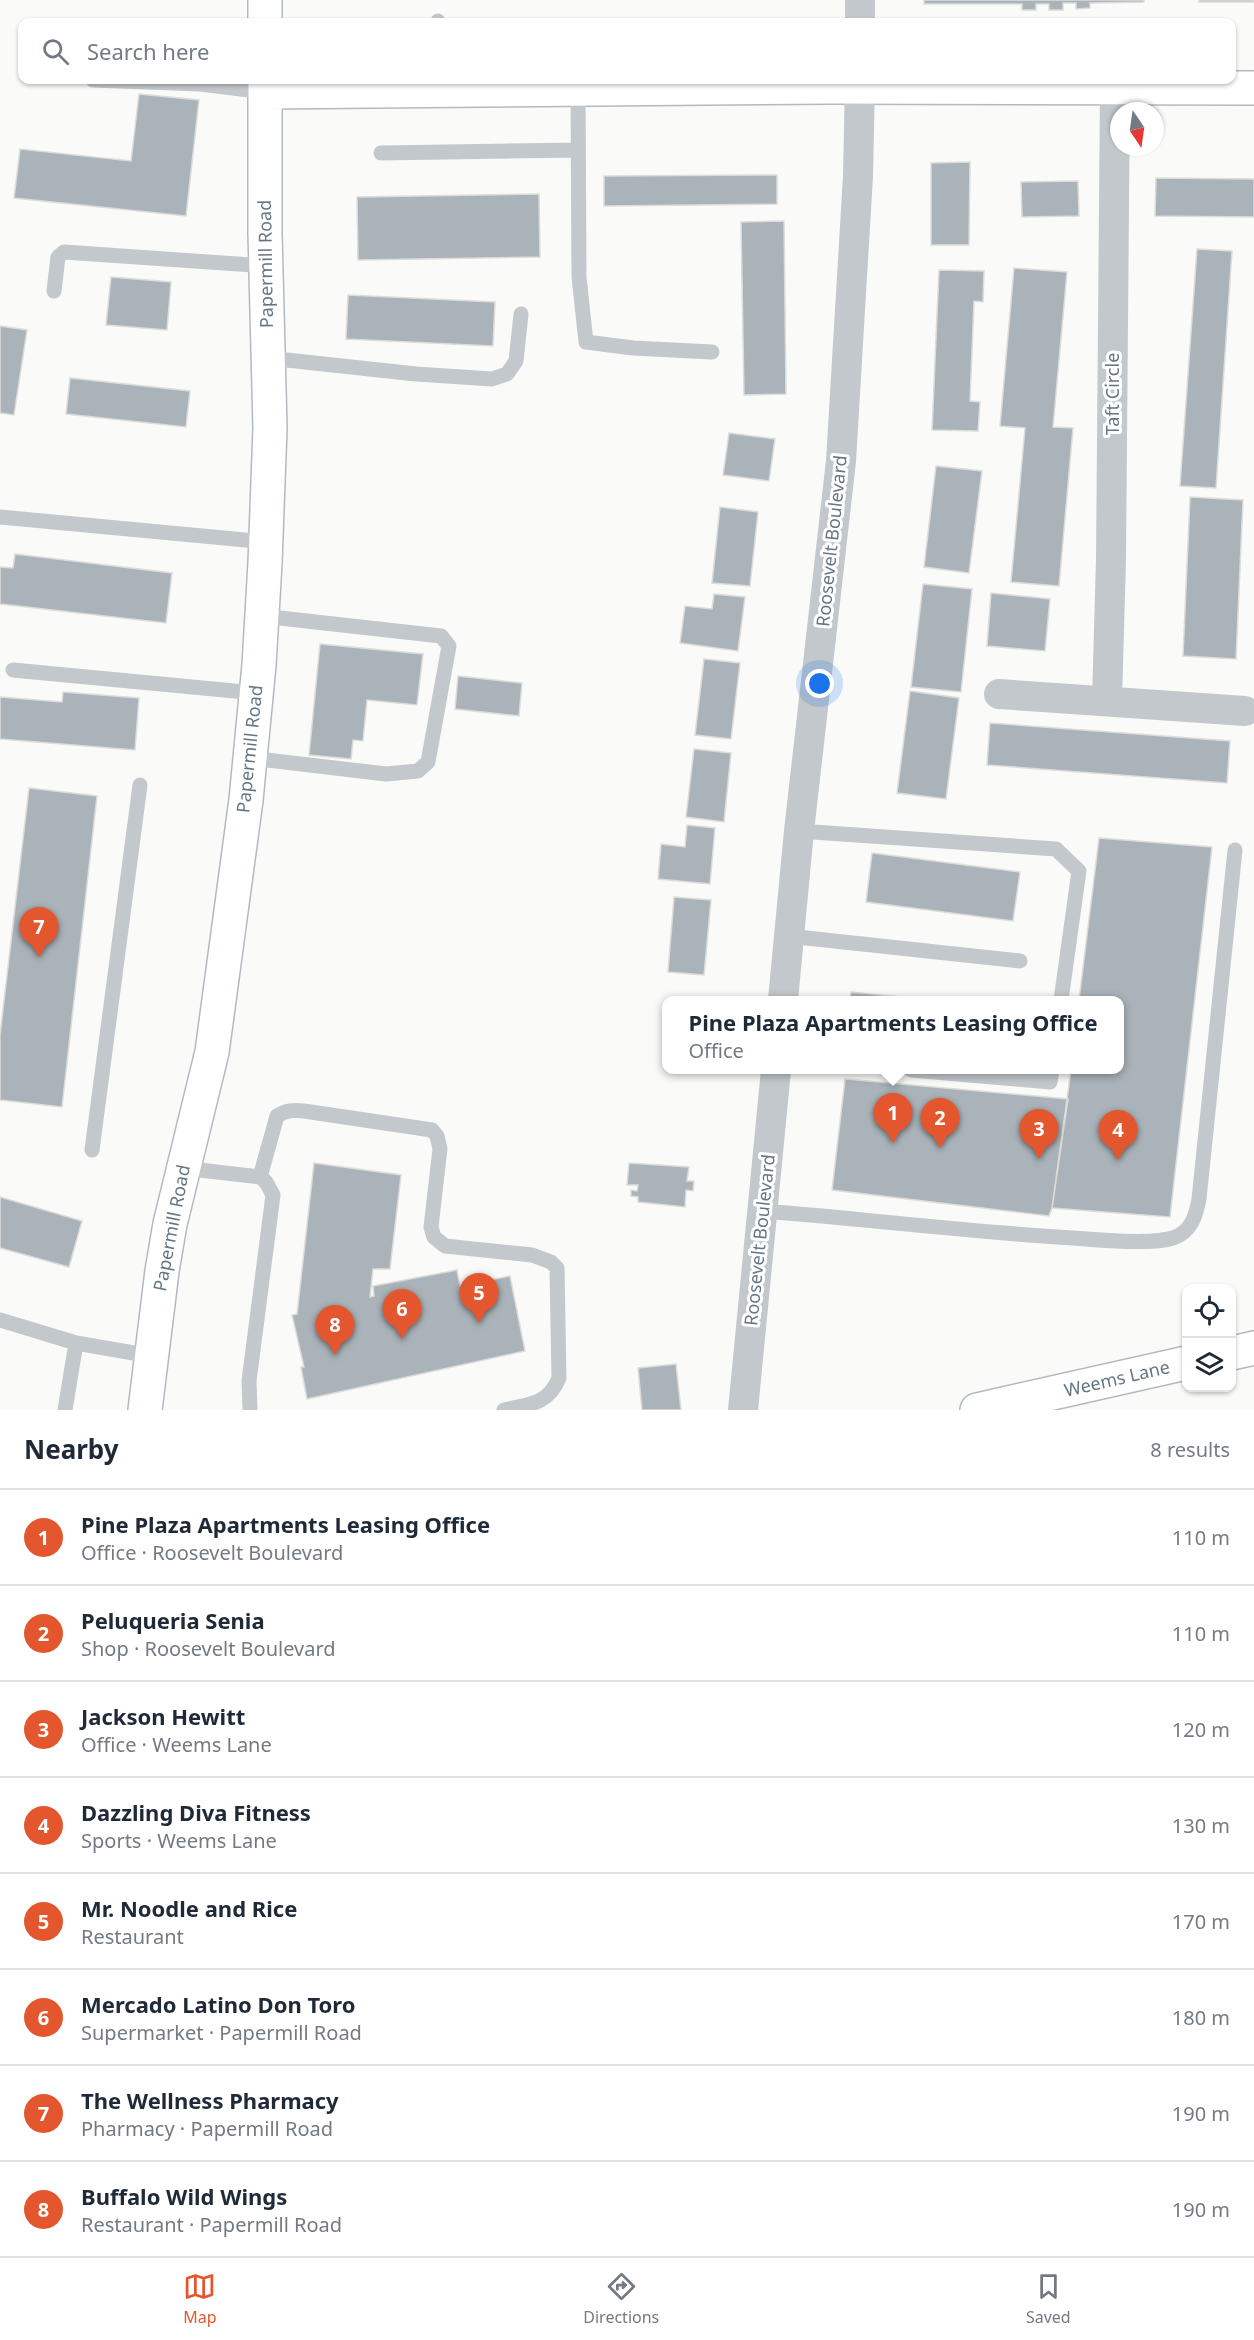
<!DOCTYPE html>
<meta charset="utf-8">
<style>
body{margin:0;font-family:"Noto Sans",sans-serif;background:#f2f2f3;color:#1f2937}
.controls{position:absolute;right:18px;bottom:18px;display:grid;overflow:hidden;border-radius:12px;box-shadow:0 2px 4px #0004}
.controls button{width:54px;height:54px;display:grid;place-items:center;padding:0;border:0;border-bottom:2px solid #e0e1e3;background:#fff;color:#1f2937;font:30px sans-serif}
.compass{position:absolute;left:1110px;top:102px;width:54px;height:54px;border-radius:50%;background:#fff;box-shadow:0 2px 4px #0004;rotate:167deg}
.you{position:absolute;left:820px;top:684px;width:21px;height:21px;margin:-15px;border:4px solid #fff;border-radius:50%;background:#1a73e8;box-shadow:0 0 0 9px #1a73e833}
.badge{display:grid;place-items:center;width:39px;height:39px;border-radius:50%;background:#e4572e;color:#fff;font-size:20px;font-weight:700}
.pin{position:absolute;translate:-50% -50px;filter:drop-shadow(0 2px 3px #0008)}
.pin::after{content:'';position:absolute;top:32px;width:21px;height:18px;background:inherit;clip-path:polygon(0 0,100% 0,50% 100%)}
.popup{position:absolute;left:662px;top:996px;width:462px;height:78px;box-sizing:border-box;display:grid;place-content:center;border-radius:12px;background:#fff;filter:drop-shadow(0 2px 4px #0005);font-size:20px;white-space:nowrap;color:#747a83}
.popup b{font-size:22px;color:#1f2937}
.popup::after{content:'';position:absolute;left:50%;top:100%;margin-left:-12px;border:12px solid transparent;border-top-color:#fff}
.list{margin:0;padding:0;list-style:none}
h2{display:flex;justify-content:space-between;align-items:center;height:78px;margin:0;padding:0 24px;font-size:26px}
h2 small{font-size:20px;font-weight:400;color:#747a83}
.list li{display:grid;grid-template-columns:39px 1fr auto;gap:18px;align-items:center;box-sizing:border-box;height:96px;padding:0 24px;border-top:2px solid #e0e1e3}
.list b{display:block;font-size:22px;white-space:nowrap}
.list p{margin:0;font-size:20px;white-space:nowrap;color:#747a83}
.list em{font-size:20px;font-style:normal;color:#747a83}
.icon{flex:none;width:33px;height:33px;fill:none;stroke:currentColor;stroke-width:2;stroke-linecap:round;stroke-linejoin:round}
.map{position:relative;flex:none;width:1254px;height:1410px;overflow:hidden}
.search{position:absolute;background:#fff;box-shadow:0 2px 4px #0004;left:18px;right:18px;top:18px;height:66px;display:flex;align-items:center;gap:15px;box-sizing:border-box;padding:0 21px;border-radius:12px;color:#747a83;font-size:22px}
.sheet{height:846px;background:#fff}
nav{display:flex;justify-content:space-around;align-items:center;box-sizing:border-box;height:84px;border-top:2px solid #e0e1e3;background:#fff;font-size:16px;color:#747a83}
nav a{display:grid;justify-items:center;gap:3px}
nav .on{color:#e4572e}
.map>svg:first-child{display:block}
.building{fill:#aab3b9;stroke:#dcdcda;stroke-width:1.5}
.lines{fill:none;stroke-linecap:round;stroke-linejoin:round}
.secondary-casing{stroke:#b3babf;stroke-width:36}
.lane{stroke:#c3c8cc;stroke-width:15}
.street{stroke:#c3c8cc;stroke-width:30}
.secondary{stroke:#fff;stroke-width:33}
.labels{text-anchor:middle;stroke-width:6;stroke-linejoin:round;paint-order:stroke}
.street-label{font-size:18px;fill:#657683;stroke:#fff}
</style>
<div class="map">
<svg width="1254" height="1410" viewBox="0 0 1254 1410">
<rect width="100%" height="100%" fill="#fafaf8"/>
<path class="building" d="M924 0H1144V2L1090 3V8L1076 9V3H1063V10H1049V4H1036V10H1022V4H924Z
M1199 0H1254V2H1199Z
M139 94 199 100 186 216 14 198 20 149 131 161Z
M970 162 969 245H931V163Z
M777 175V204L604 206V176Z
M1156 178 1254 179V217L1155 216Z
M1078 181 1079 216 1022 217 1021 182Z
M539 194 540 257 358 260 357 197Z
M784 221 786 394 744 395 741 222Z
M1197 249 1232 251 1216 488 1180 486Z
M1014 268 1067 272 1053 427 1073 428 1059 586 1011 582 1025 428 1000 426Z
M939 270 984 271 983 302 974 301 970 401 980 402 978 431 932 430Z
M111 277 171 282 167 330 106 325Z
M348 295 495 302 493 346 346 339Z
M0 326 27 330 14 415 0 413Z
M70 378 190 391 186 427 66 414Z
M729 433 775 439 769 481 723 475Z
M936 466 982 471 969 573 924 567Z
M1190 497 1243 500 1236 659 1183 656Z
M720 507 758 512 750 586 712 583Z
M15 554 172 573 166 623 0 604V567L13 568Z
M923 584 972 589 961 692 911 687Z
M991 593 1050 599 1045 651 987 646Z
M714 594 745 597 738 651 680 643 685 606 712 609Z
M320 644 423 654 417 705 367 700 363 741 353 740 351 759 309 755Z
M704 659 740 663 731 739 695 735Z
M458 676 522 683 519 716 455 709Z
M910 691 959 698 946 799 897 793Z
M63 692 139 698 135 750 0 739V697L62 702Z
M990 723 1230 741 1227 783 987 765Z
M694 749 731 753 724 822 686 817Z
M29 788 97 796 62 1107 0 1100V1035Z
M687 825 715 828 710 884 658 879 661 844 685 847Z
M1099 838 1212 847 1170 1217 1052 1208 1071 1070H1120V1000H1079Z
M872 853 1020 872 1013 921 866 902Z
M674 897 711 900 704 975 668 972Z
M851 992 931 1000H850Z
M845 1079 1068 1099 1052 1208 1049 1216 832 1190Z
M314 1163 401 1175 390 1269H373L370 1297 374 1296 373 1286 457 1270 460 1286 510 1276 525 1351 307 1399 301 1367H304L292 1315 297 1314Z
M629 1163 689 1167 687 1181H694L693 1191 686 1190 685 1207 638 1202V1197L631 1196V1190L637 1191 638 1185H627Z
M0 1197 82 1221 69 1267 0 1248Z
M676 1364 681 1410H642L638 1368Z"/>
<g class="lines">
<g class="secondary-casing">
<path id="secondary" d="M265 0V22
M265 92 829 87 1254 88
M1232 1353 1254 1348
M145 1410 162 1271 170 1224 212 1052 246 800 259 665 265 563 270 428 265 233V80
M977 1410 1186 1363"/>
</g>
<path class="lane" d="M438 21V22
M93 80 200 84 265 92
M578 90 579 277 586 342 633 348 712 352
M381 153 578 150
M54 291 58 257 64 252 266 266
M268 358 416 374 492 379 507 374 516 361 521 314
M0 517 266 542
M13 670 256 693
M250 758 386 774 418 771 428 762 449 646 441 636 262 616
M799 831 1056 849 1079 871 1061 1000
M788 936 1020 961
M911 1070 1050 1082 1052 1070
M92 1150 140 785
M182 1168 260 1177 266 1182 273 1195 249 1381 250 1410
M260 1177 277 1116C286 1110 294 1110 304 1111L432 1130 437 1136 440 1149 431 1227 434 1237 445 1246 532 1255 551 1262 557 1268 559 1378C548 1405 529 1404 504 1410
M763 1211C866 1219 969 1232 1073 1238 1097 1240 1151 1245 1173 1238 1191 1232 1196 1216 1199 1199L1235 850
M0 1320 76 1343 151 1356
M65 1410 76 1343"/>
<path class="street" d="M860 0V22
M999 694 1245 711
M1107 701 1111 559 1115 87
M783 1000 799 831 841 461 858 176 860 80
M743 1410 776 1070"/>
<use href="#secondary" class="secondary"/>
</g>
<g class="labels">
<g class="street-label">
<text transform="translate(266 264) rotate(-91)" y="6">Papermill Road</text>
<text transform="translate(1113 394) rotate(-90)" y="6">Taft Circle</text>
<text transform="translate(832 541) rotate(-84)" y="6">Roosevelt Boulevard</text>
<text transform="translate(250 749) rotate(-84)" y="6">Papermill Road</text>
<text transform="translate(172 1228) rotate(-79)" y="6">Papermill Road</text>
<text transform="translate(760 1240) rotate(-84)" y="6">Roosevelt Boulevard</text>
<text transform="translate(1117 1379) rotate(-13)" y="6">Weems Lane</text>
</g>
</g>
</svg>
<div class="controls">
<button><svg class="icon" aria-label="locate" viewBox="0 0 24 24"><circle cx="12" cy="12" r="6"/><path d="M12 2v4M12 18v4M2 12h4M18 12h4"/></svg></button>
<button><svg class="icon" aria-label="layers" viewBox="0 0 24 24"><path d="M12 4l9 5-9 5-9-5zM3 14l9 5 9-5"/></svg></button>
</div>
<svg class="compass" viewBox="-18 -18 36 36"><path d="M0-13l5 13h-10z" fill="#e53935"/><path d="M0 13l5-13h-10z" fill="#747a83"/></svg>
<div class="you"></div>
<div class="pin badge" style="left:893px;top:1143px">1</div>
<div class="popup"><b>Pine Plaza Apartments Leasing Office</b>Office</div>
<div class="pin badge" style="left:940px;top:1148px">2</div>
<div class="pin badge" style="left:1039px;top:1159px">3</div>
<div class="pin badge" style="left:1118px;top:1160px">4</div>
<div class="pin badge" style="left:479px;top:1323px">5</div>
<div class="pin badge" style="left:402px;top:1339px">6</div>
<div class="pin badge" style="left:39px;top:957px">7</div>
<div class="pin badge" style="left:335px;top:1355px">8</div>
<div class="search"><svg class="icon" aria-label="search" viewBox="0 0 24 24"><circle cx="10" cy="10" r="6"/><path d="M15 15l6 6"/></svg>Search here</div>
</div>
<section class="sheet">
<h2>Nearby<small>8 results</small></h2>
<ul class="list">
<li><span class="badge">1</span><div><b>Pine Plaza Apartments Leasing Office</b><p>Office · Roosevelt Boulevard</p></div><em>110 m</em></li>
<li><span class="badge">2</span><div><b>Peluqueria Senia</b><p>Shop · Roosevelt Boulevard</p></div><em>110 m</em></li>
<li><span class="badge">3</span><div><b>Jackson Hewitt</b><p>Office · Weems Lane</p></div><em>120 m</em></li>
<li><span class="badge">4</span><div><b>Dazzling Diva Fitness</b><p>Sports · Weems Lane</p></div><em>130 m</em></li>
<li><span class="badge">5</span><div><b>Mr. Noodle and Rice</b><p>Restaurant</p></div><em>170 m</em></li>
<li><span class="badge">6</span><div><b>Mercado Latino Don Toro</b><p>Supermarket · Papermill Road</p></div><em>180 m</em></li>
<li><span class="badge">7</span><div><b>The Wellness Pharmacy</b><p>Pharmacy · Papermill Road</p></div><em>190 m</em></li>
<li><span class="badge">8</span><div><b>Buffalo Wild Wings</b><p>Restaurant · Papermill Road</p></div><em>190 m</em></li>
</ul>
</section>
<nav>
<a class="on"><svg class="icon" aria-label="map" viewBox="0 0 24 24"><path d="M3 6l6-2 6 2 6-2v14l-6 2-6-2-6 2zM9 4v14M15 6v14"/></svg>Map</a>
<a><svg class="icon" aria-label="directions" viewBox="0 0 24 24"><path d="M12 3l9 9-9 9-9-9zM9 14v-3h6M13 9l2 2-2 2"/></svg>Directions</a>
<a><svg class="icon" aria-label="saved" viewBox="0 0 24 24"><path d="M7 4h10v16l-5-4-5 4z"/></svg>Saved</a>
</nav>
